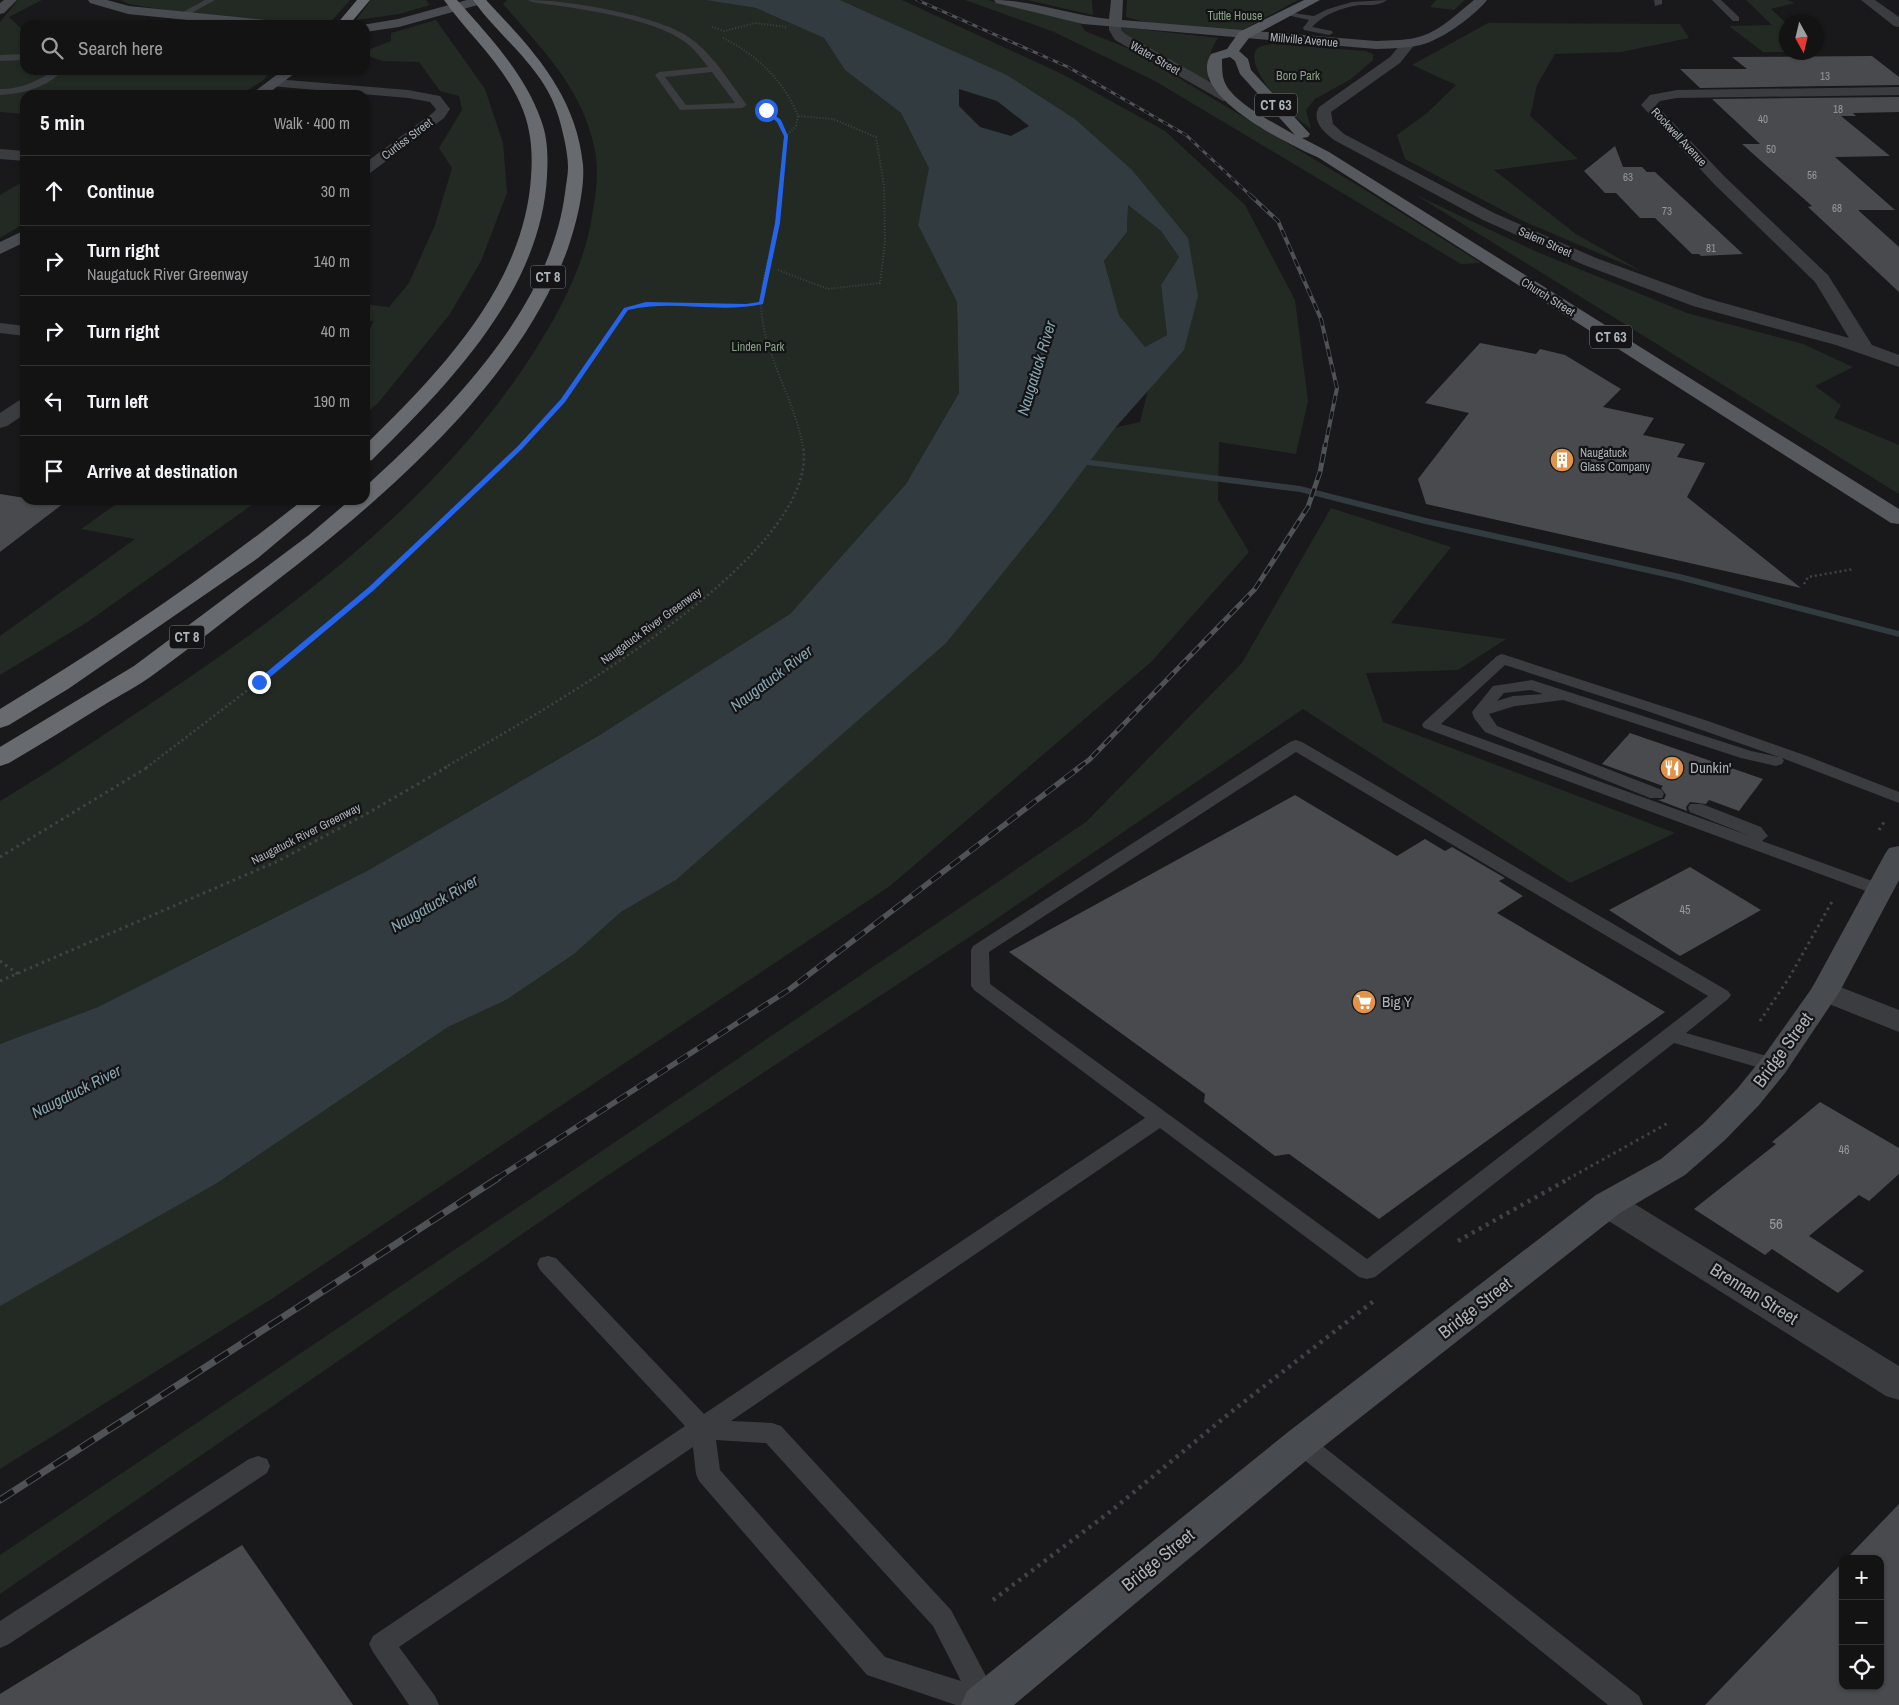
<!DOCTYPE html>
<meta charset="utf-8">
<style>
body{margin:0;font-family:"Archivo Narrow",sans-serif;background:#202022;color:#f1f3f6}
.controls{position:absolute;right:15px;bottom:15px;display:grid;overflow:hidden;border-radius:10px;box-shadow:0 1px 4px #0004}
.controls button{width:45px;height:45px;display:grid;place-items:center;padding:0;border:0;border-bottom:1px solid #323234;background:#131314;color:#f1f3f6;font:25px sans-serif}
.compass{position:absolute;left:1779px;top:15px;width:45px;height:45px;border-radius:50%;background:#131314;box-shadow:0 1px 4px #0004;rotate:172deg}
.stop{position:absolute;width:15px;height:15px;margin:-11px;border:4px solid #2563eb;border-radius:50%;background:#fff}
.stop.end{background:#2563eb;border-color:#fff;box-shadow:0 1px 5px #0008}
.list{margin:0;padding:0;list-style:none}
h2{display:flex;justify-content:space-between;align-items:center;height:65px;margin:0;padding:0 20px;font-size:21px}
h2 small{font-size:16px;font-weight:400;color:#9d9ea0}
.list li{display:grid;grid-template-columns:32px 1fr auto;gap:15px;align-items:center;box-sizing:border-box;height:70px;padding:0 20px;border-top:1px solid #323234}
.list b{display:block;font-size:19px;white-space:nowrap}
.list p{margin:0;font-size:16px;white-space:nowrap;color:#9d9ea0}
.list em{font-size:16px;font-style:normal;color:#9d9ea0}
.icon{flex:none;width:28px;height:28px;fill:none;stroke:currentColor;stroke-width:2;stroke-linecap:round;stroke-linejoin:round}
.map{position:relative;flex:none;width:1899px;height:1705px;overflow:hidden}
.search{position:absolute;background:#131314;box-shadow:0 1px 4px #0004;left:20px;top:20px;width:350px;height:55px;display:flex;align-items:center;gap:12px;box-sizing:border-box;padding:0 18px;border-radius:15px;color:#9d9ea0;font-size:19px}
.panel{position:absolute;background:#131314;box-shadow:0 1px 4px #0004;left:20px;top:90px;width:350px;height:415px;border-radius:15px}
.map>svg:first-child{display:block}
.green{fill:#232a23}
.water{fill:#323c40;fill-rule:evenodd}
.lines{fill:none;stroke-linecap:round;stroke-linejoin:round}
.stream{fill:#323c40;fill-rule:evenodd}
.building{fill:#484a4d}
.path-far3{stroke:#404346;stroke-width:2;stroke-dasharray:1 2;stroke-linecap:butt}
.path-far2{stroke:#404346;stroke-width:2.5;stroke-dasharray:2 3;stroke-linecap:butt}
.path-far1{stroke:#404346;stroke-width:3;stroke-dasharray:2.5 4;stroke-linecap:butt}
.path{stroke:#404346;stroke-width:4.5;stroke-dasharray:3 5;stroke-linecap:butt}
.lane{fill:#3a3c3f;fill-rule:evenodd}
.street{fill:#3a3c3f;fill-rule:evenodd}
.secondary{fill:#484b4f;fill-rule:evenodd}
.primary{fill:#56595e;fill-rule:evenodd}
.highway{fill:#676b70;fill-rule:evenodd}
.rail-far4-casing{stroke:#4f5256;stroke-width:3}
.rail-far3-casing{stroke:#4f5256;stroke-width:4}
.rail-far2-casing{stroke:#4f5256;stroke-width:5}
.rail-far1-casing{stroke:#4f5256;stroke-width:5.5}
.rail-casing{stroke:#4f5256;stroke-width:7}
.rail-far4{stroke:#141416;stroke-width:2;stroke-dasharray:5.5;stroke-linecap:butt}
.rail-far3{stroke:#141416;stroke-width:2.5;stroke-dasharray:8;stroke-linecap:butt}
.rail-far2{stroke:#141416;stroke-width:3;stroke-dasharray:9;stroke-linecap:butt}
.rail-far1{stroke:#141416;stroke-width:4;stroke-dasharray:12;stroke-linecap:butt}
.rail{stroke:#141416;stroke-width:5;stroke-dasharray:16;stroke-linecap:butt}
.route{fill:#2563eb}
.labels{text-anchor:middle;stroke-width:4.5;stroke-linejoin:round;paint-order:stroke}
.far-number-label{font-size:11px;fill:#93999e}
.far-park-label{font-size:12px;fill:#89a285;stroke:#141416}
.far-street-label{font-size:12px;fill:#acb3b9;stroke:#141416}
.far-poi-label{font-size:12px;fill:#acb3b9;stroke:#141416;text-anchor:start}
.number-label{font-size:12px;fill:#93999e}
.shield{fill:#141416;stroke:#7e8388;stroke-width:1}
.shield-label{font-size:14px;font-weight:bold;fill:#acb3b9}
.poi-label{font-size:15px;fill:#acb3b9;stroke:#141416;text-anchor:start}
.near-number-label{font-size:15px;fill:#93999e}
.water-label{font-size:16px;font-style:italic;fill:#87a5b1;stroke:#141416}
.near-street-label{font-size:18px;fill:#acb3b9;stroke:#141416}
</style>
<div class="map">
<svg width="1899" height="1705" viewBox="0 0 1899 1705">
<rect width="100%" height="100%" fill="#19191b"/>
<path class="green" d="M18 0H42L9 17 25 32V70H274L262 81 240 95H25V114L0 112V22Z
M120 0H350L328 25C261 19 195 16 129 4Z
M371 0H426L430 5 399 14 356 20Z
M507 0H705L756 8 824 38 845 70 901 113 930 168 918 225 957 302 959 393 906 484 790 614 618 724 367 871 98 1007 0 1044V801C44 775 87 746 129 718 280 618 436 506 534 352 561 309 584 266 592 216 596 195 599 172 595 151 584 90 542 49 503 4Z
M840 0H902L1064 75 1165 131 1245 205 1295 300 1308 401 1296 454 1219 442 1218 500 1249 552 1151 662 890 886 273 1298 0 1469V1295L217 1183 448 1027 506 1000 574 954 621 912 676 880 758 808 1077 436 1140 422 1153 370 1184 350 1188 238 1075 119 1007 75Z
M965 0H987L1080 23 1085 31 1132 50 1362 188 1481 263 1461 264 1155 81 1054 32Z
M1027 0H1092L1093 15Z
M1127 0H1298L1237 33 1165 27 1126 17Z
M1436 0H1465L1454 10 1430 7Z
M1746 0H1787L1795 3 1771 9 1786 23V52H1763L1729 26 1772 25Z
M170 20 236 25H144L151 22Z
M436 20 485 89 503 143 507 193 481 261 450 314 378 403 365 414V338L374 321 365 320V304L389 307 409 283 435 225 452 168 439 148 462 110 459 96 440 91 419 62 383 61 365 55V51L391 41V33Z
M1488 23 1680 24 1689 38 1621 52 1555 54 1537 85 1530 116 1578 159 1494 170 1576 234 1641 271 1523 221 1405 159 1397 135 1427 113 1456 85 1412 65Z
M1120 27 1218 38C1208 52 1207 67 1209 84L1121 33Z
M1272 44 1365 51 1373 54V60L1351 79 1315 99 1306 110 1311 129C1302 121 1290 115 1283 106 1274 96 1245 62 1257 49 1261 45 1268 45 1272 44Z
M19 184 25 185V223L0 238V195Z
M1416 195 1535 251 1687 313 1803 344 1853 367 1815 386 1841 405 1834 418 1899 445V494Z
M1128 205 1161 231 1179 257 1161 285 1167 335 1145 347 1119 315 1104 261 1127 232Z
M122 500H259L86 623 0 675V636L135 539 81 529Z
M1331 508 1451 547 1391 623 1506 639 1458 670 1366 673 1383 722 1675 833 1570 883 1303 709 983 928 602 1179 0 1594V1555L639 1126 1086 822 1242 663Z"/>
<path class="water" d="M705 0H840L1007 75 1075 119 1132 170 1188 238 1198 296 1184 350 1115 428 1047 518 946 643 676 880 621 912 574 954 506 1000 448 1027 217 1183 0 1306V1044L98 1007 367 871 603 733 790 614 906 484 959 393 957 302 918 225 929 168 901 113 845 70 824 38 756 8ZM959 89 997 101 1029 126 1011 136 980 127 959 106ZM1128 205 1161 231 1179 257 1161 285 1167 335 1145 347 1119 315 1104 261 1127 232Z"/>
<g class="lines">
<path class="stream" d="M1075 458 1300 486 1426 518 1680 574 1899 631V637L1679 580 1425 524 1300 492 1072 463 1071 461Z"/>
</g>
<path class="building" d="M1872 56 1899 77V85L1700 88 1680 69H1747L1732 57Z
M1899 97V112L1853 113 1856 116H1841L1890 156 1835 157 1895 210H1858L1899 247V292L1808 207 1812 206 1742 144H1760L1712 99Z
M1615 146 1623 167H1642L1647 172H1655L1743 254 1701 256 1699 254H1692L1655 218H1640L1616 193H1605L1584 171Z
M1480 343 1536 354 1540 349 1565 355 1621 389 1603 407 1654 418 1643 435 1685 444 1677 457 1705 463 1687 497 1801 588 1426 504 1418 479 1469 413 1425 403Z
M0 494 25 498V500L64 503 0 552Z
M1630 733 1763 779 1739 811 1709 800 1706 804 1690 802 1686 807 1687 811 1658 800 1664 799 1666 795 1661 788 1663 786 1602 764Z
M1295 795 1397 856 1425 839 1445 851 1452 847 1505 878 1499 881 1523 896 1497 913 1665 1012 1379 1219 1289 1154 1275 1156 1204 1102 1205 1094 1009 952Z
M1690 867 1761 910 1680 956 1609 910Z
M1820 1102 1899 1148V1174L1869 1201 1859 1195 1809 1236 1864 1271 1838 1293 1772 1249 1765 1255 1694 1209 1776 1144 1772 1142Z
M1899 1504V1705H1705L1843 1562V1686H1880V1559H1846Z
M242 1545 353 1705H0V1694Z"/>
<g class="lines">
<path class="path-far3" d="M712 27 724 31 755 23 787 27
M723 38C756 54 785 82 798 116L796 126 786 136C782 165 783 195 778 223 773 250 760 278 761 305 763 355 795 399 803 447
M766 110 779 121 786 136
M778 270 828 289 880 283 885 242 884 186 876 137 833 119 798 116
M521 447 563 400 626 309 646 304 746 306 761 303"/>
<path class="path-far2" d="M1804 584 1808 577 1854 569
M146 768 304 647 372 589 522 446
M444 768C529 718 822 559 803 446"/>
<path class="path-far1" d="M1879 830 1886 819
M0 857 148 767
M0 961 18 974
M0 981 278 861 368 813 447 767
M1760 1021 1789 978 1833 900
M1568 1179 1668 1123"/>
<path class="path" d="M1458 1241 1570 1178
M993 1600 1111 1511 1231 1412 1375 1300"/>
<path class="lane" d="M205 0H215L188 15 181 13Z
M528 0C568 0 658 15 690 38 713 54 730 83 747 105L742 108 680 110 655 75 659 72 708 67C701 58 694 48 685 42 651 17 574 8 532 2ZM712 72 735 103 686 105 665 77Z
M1387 0C1379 6 1369 5 1360 5 1343 7 1324 14 1312 27L1332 31 1333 33 1329 35 1304 30 1303 28 1309 20 1282 14 1286 12 1314 16 1328 9 1352 2Z
M1654 0H1662V4L1655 6Z
M1712 0H1721L1739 17V21H1733Z
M25 54V60L0 61V55Z
M54 70H63C48 87 23 94 0 95V89C20 89 37 82 54 70Z
M1502 654 1708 721 1807 756 1899 792V803L1782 758 1784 761 1782 764 1776 766 1741 758 1563 700 1515 706 1489 714 1497 726 1662 790 1664 794 1662 798H1650L1485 732 1474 718 1472 712 1493 686 1532 680 1538 682 1751 751 1779 757 1647 711 1505 665 1441 724 1750 836 1690 812 1688 808 1690 804H1702L1761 827 1768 836 1762 841 1886 886 1889 890 1886 894 1880 896 1874 894 1424 728 1422 725 1424 722 1497 656ZM1531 690 1543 694 1513 696 1497 701 1504 693Z
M1296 740 1302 742 1728 991 1731 995 1728 999 1686 1033 1781 1060 1784 1065 1781 1070 1774 1072 1674 1043 1375 1277 1367 1279 1359 1277 1160 1128 731 1421 772 1423 781 1426 951 1610 995 1693 999 1702 997 1705H956L867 1675 699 1481 696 1474 693 1447 399 1647 435 1696 439 1705H409L373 1652 369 1644 373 1636 685 1426 540 1270 537 1264 540 1258 548 1256 556 1258 704 1414 1145 1118 974 990 971 986V950L973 946 1290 742ZM1296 752 1708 996 1367 1259 990 984 989 952ZM716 1440 766 1443 933 1626 961 1681 885 1657 720 1470Z
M1301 1433 1310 1436 1639 1696 1643 1705H1608L1292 1450 1289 1443 1292 1436Z
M258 1456 267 1459 270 1466 267 1473 9 1644 0 1648V1621L249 1459Z"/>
<path class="street" d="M1861 0H1875L1899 17V27L1894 26Z
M1115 19 1121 23V30L1125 34 1233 95 1235 98 1233 101H1223L1115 40 1109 30V23Z
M1409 39 1416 43 1400 63 1331 112 1333 124 1344 134 1494 213 1596 258 1706 298 1849 338 1815 282 1714 184 1641 105 1650 95 1677 90 1899 87V95L1677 98 1660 101 1656 105 1726 178 1828 275 1872 345 1899 355V367L1836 345 1693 306 1584 265 1483 220 1334 140C1324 132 1311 121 1319 107L1390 57 1404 40Z
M275 79 408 90 440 96 450 109 444 118 370 173 365 175V163L434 112 436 109 430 102 408 98 270 86 268 83 270 80Z
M0 149 25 151V161L0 159Z
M0 323 25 326V336L0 333Z
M25 399V414L7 426 0 428V413L18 401Z
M1825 981 1899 1010V1032L1814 998 1810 991 1814 984Z
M1608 1192 1620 1195 1899 1366V1400L1886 1396 1596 1213 1591 1204 1596 1195Z"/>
<path class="secondary" d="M4 0H17L4 13 0 14V3Z
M88 0H107L129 6 275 21 281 25H237L128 14 90 3Z
M467 0H487L485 3 399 27 365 32V25H362L398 19Z
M994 0C1033 0 1070 15 1109 19L1111 0H1123L1122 20 1376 41C1391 40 1408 41 1422 36 1441 30 1459 12 1474 0H1487C1476 14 1450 33 1434 40 1417 49 1395 48 1376 49L1083 24 996 3Z
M283 70H299L266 95H250Z
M25 230V242L0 254V242Z
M1899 846V880L1840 991 1785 1073 1759 1105 1725 1140 1685 1175 1620 1213 1314 1454 1014 1705H961L967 1691 1288 1432 1596 1195 1661 1159 1703 1124 1737 1089 1763 1057 1812 988 1885 854 1889 848Z"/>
<path class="primary" d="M1304 0H1320L1249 38 1239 51 1248 59 1251 70 1310 134 1308 137 1302 138 1329 152 1899 509V524L1891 523 1319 158C1291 145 1185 96 1211 54L1227 49 1239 32ZM1230 57 1235 61 1240 74 1295 135C1276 124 1234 103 1225 83 1222 76 1222 67 1222 59Z"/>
<path class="highway" d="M357 0H370L349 25H336Z
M444 0H457C489 36 525 74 541 120 548 138 548 158 547 176 541 291 449 384 372 460L365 462V445C439 373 524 286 531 177 533 151 531 127 520 103 502 63 469 35 444 0Z
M473 0H486C532 49 576 94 583 165 585 189 576 225 568 248 517 390 368 512 250 601 218 626 186 651 153 675 138 686 120 695 104 705 72 725 41 744 9 763L0 766V747L134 666 309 535 350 500H365V487C448 411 550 310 565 193 566 184 568 175 568 167 568 152 562 128 558 115 544 68 500 38 473 0Z
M303 500H327L258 558 68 689 9 725 0 728V709C105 646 207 576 303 500Z"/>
<g class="rail-far4-casing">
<path id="rail-far4" d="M917 0 1068 67 1186 135 1252 197"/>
</g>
<g class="rail-far3-casing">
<path id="rail-far3" d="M1250 195 1278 221 1321 319 1337 388 1325 447"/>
</g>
<g class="rail-far2-casing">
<path id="rail-far2" d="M1078 768 1089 760 1255 589 1308 507 1320 472 1325 446"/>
</g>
<g class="rail-far1-casing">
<path id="rail-far1" d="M496 1179 790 989 1080 767"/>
</g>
<g class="rail-casing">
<path id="rail" d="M0 1500 498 1178"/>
</g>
<use href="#rail-far4" class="rail-far4"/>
<use href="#rail-far3" class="rail-far3"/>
<use href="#rail-far2" class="rail-far2"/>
<use href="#rail-far1" class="rail-far1"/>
<use href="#rail" class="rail"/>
</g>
<path class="route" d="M767 109 781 120 788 136 780 223 763 304C718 314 672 299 628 310L565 402 522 449 374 590 262 684H256V681L369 587 518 446 561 399 624 308 646 302 746 304 759 302 775 223 784 136 777 122 764 110Z"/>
<defs>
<g id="building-disc" transform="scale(1.25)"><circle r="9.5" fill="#e39349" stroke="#141416"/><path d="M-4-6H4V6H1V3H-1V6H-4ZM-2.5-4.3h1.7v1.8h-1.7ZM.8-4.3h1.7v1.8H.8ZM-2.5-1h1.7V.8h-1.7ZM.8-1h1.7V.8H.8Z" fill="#fff"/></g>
<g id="restaurant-disc" transform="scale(1.25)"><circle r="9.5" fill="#e39349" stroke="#141416"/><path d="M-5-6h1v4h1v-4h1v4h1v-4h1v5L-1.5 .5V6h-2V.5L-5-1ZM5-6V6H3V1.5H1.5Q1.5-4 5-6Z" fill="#fff"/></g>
<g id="supermarket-disc" transform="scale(1.25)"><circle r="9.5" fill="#e39349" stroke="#141416"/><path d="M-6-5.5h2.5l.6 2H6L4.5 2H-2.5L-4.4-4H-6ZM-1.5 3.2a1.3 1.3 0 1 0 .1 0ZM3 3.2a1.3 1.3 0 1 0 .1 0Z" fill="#fff"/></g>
</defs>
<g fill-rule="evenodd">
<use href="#building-disc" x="1562" y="460"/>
<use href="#restaurant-disc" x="1672" y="768"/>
<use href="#supermarket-disc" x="1364" y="1002"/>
</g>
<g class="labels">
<g class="far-number-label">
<text x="1825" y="80">13</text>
<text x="1838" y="113">18</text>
<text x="1763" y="123">40</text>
<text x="1771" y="153">50</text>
<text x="1812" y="179">56</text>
<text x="1628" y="181">63</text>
<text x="1837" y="212">68</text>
<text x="1667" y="215">73</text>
<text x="1711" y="252">81</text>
</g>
<g class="far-park-label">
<text x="1235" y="20">Tuttle House</text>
<text x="1298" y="80">Boro Park</text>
<text x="758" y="351">Linden Park</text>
</g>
<g class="far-street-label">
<text transform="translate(1304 40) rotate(5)" y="4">Millville Avenue</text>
<text transform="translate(1155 58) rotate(30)" y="4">Water Street</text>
<text transform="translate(1679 137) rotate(47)" y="4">Rockwell Avenue</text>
<text transform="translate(407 139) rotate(-37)" y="4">Curtiss Street</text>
<text transform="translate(1545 242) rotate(24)" y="4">Salem Street</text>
<text transform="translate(1548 297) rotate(32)" y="4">Church Street</text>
<text transform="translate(651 626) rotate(-36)" y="4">Naugatuck River Greenway</text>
<text transform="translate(306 834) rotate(-27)" y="4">Naugatuck River Greenway</text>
</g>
<g class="far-poi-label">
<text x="1580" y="457">Naugatuck<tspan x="1580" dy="14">Glass Company</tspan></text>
</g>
<g class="number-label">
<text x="1685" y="914">45</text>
<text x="1844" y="1154">46</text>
</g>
<g class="shield">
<rect x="1255" y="93.5" width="42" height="23" rx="4"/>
<rect x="530.5" y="265.5" width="35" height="23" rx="4"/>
<rect x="1590" y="325.5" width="42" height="23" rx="4"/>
<rect x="169.5" y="625.5" width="35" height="23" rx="4"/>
</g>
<g class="shield-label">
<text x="1276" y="110">CT 63</text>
<text x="548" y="282">CT 8</text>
<text x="1611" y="342">CT 63</text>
<text x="187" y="642">CT 8</text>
</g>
<g class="poi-label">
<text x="1690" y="773">Dunkin'</text>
<text x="1382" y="1007">Big Y</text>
</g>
<g class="near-number-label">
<text x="1776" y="1229">56</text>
</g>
<g class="water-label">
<text transform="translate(1036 368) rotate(-73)" y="6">Naugatuck River</text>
<text transform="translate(771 678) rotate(-37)" y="6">Naugatuck River</text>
<text transform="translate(434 903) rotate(-30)" y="6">Naugatuck River</text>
<text transform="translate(76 1091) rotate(-27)" y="6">Naugatuck River</text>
</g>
<g class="near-street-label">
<text transform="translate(1783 1050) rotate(-54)" y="6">Bridge Street</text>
<text transform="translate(1754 1294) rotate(32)" y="6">Brennan Street</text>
<text transform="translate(1475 1308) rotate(-38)" y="6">Bridge Street</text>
<text transform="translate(1158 1560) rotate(-39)" y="6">Bridge Street</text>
</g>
</g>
</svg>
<div class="controls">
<button>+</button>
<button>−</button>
<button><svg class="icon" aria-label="locate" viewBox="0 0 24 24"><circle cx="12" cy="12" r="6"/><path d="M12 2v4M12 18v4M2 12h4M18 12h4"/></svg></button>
</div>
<svg class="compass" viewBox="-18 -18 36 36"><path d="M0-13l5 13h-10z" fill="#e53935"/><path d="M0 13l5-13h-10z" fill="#9d9ea0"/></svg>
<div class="stop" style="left:766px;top:110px"></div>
<div class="stop end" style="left:259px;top:682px"></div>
<div class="search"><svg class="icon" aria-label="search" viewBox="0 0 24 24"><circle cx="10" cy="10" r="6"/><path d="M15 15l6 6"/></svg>Search here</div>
<section class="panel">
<h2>5 min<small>Walk · 400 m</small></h2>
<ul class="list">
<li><svg class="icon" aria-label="ahead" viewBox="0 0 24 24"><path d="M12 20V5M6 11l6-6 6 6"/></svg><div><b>Continue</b></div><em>30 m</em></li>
<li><svg class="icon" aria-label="right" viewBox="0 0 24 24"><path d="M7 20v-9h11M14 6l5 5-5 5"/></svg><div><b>Turn right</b><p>Naugatuck River Greenway</p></div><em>140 m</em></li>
<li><svg class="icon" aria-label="right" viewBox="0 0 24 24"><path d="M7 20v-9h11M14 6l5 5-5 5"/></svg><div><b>Turn right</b></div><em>40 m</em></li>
<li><svg class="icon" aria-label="left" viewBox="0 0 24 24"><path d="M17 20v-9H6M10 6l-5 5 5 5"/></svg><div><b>Turn left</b></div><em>190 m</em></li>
<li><svg class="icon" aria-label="arrive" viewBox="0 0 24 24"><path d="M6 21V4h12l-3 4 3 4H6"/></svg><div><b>Arrive at destination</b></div></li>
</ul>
</section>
</div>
